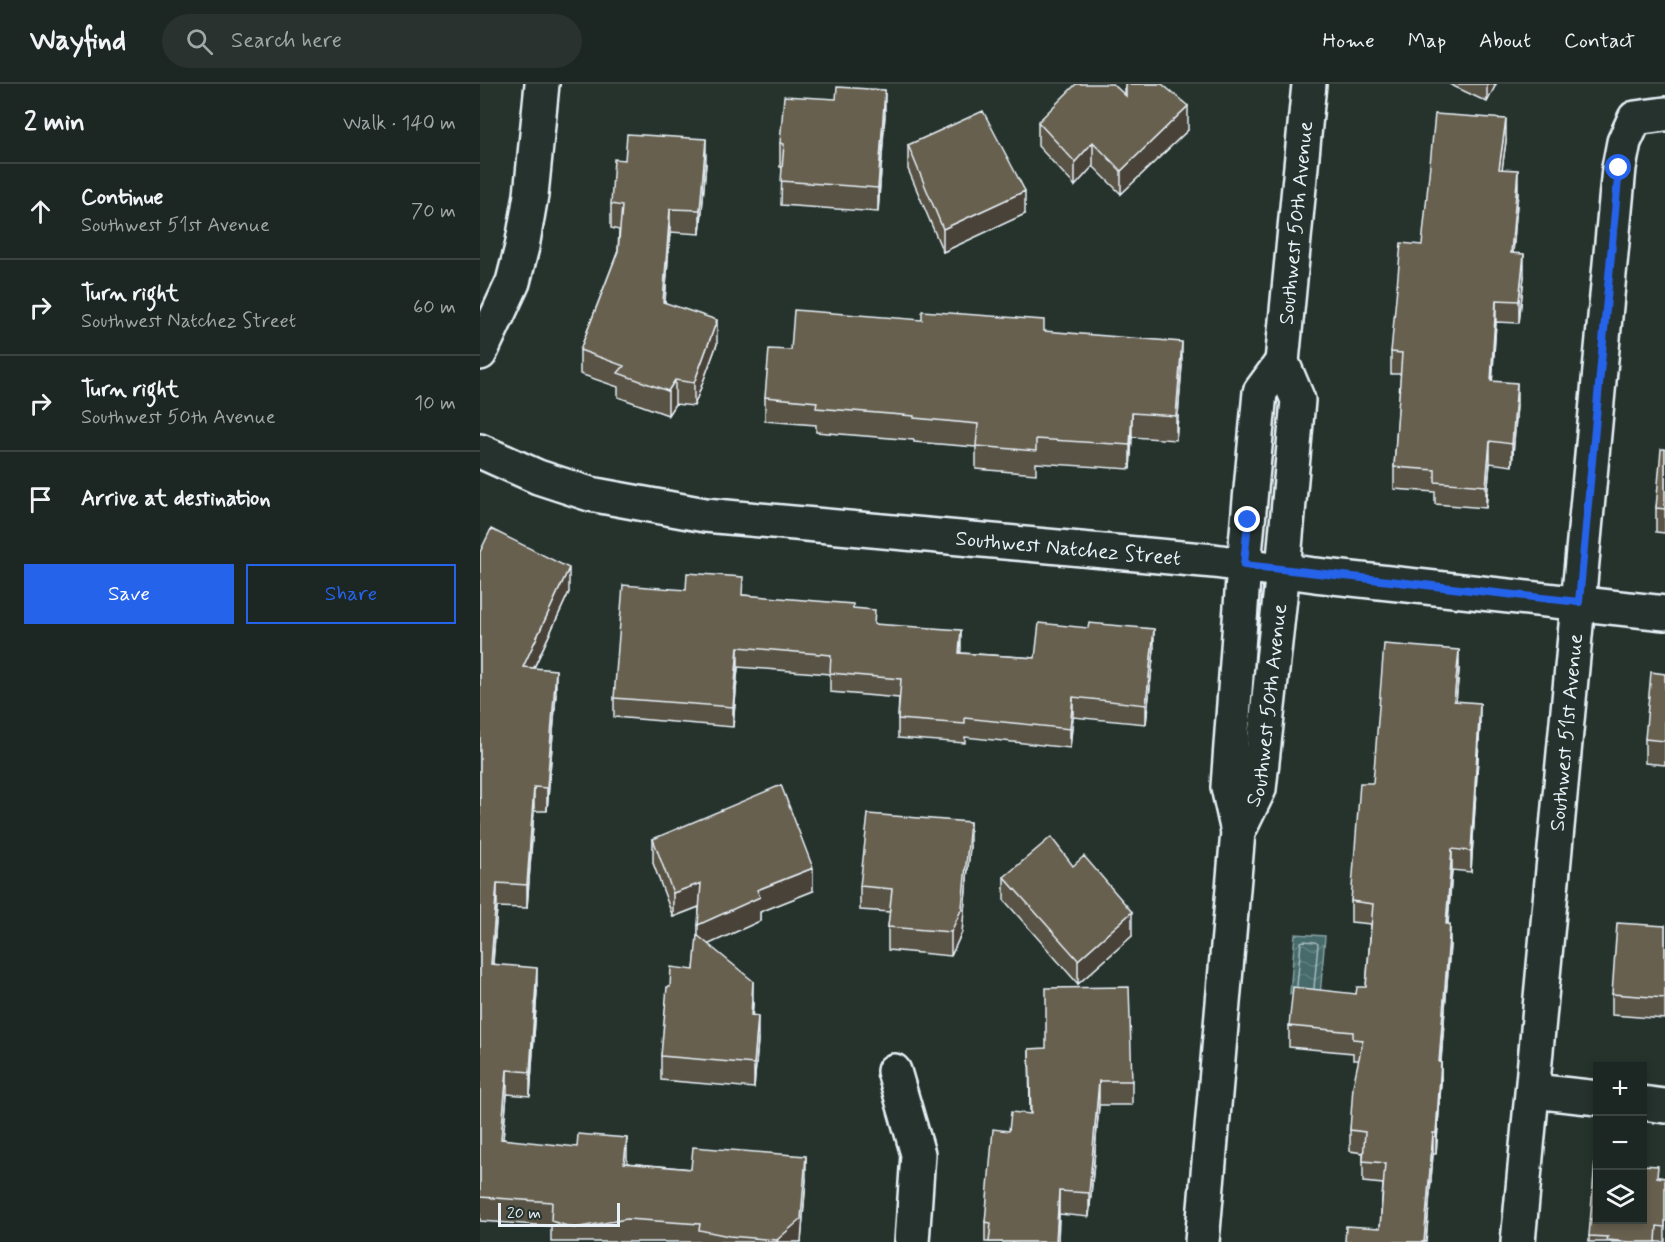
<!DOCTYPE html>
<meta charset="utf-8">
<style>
body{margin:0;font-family:Mynerve,sans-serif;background:#29322f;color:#f1f3f6}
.controls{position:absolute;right:18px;bottom:18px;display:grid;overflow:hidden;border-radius:0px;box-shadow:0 3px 9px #0003}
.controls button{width:54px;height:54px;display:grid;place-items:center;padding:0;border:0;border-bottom:2px solid #3a4340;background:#1c2622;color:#f1f3f6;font:30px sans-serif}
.scale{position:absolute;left:18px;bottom:15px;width:122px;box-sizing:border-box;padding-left:6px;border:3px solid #e8f1f8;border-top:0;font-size:16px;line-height:21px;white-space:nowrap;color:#e8f1f8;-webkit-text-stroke:4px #26332d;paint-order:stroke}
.stop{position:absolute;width:18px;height:18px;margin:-14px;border:4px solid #2563eb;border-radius:50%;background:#fff}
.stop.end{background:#2563eb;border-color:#fff;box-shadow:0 2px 6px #0008}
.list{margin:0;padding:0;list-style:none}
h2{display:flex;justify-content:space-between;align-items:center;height:78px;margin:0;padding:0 24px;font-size:26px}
h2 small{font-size:20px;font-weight:400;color:#a0a5a5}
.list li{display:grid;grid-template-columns:39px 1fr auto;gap:18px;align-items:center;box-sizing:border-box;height:96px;padding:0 24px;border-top:2px solid #3a4340}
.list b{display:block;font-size:22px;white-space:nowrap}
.list p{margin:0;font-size:20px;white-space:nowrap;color:#a0a5a5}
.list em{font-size:20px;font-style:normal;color:#a0a5a5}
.actions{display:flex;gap:12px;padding:18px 24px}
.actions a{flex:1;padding:14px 0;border:2px solid #2563eb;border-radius:0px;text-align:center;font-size:21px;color:#2563eb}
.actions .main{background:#2563eb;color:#fff}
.icon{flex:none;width:33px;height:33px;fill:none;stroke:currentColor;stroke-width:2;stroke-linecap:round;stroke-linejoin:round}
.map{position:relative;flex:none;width:1185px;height:1158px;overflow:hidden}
header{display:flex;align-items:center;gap:36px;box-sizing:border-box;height:84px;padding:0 30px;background:#1c2622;border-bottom:2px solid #3a4340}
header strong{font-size:28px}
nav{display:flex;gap:33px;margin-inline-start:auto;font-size:21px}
.search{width:420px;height:54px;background:#29322f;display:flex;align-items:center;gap:15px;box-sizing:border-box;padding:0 21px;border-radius:33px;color:#a0a5a5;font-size:22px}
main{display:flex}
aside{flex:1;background:#1c2622}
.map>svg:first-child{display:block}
.water{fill:url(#water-waves);stroke:#87a1a3;stroke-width:1.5}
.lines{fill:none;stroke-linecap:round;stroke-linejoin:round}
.shore{stroke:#a7bbbf;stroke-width:1.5}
.minor-casing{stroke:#e8f1f8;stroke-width:38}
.tertiary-casing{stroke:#e8f1f8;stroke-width:38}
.minor{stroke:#26332d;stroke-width:33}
.tertiary{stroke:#26332d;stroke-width:33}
.wall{fill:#595345;stroke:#e8f1f8;stroke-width:1.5}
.shaded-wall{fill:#484338;stroke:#e8f1f8;stroke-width:1.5}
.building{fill:#676050;stroke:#e8f1f8;stroke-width:1.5}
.route{stroke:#2563eb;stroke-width:8}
.labels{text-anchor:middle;stroke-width:4.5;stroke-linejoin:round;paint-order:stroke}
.street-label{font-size:21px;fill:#e8f1f8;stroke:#26332d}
</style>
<header>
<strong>Wayfind</strong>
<div class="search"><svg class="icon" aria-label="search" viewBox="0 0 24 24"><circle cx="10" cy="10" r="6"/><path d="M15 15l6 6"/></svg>Search here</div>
<nav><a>Home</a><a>Map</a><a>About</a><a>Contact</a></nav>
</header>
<main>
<aside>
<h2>2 min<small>Walk · 140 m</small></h2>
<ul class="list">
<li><svg class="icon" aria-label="ahead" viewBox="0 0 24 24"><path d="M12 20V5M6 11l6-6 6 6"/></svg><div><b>Continue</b><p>Southwest 51st Avenue</p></div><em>70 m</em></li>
<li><svg class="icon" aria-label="right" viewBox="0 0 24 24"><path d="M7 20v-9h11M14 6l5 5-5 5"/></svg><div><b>Turn right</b><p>Southwest Natchez Street</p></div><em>60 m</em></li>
<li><svg class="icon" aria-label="right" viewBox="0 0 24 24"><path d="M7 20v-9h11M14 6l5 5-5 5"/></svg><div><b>Turn right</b><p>Southwest 50th Avenue</p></div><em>10 m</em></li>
<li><svg class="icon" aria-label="arrive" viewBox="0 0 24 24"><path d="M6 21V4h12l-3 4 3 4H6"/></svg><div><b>Arrive at destination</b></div></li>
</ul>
<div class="actions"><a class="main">Save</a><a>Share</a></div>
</aside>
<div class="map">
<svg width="1185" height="1158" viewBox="0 0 1185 1158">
<defs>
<pattern id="water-waves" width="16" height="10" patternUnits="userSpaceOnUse" patternTransform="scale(1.5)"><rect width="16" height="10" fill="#466b6a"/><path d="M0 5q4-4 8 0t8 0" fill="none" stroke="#618180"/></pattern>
</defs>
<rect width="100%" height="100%" fill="#26332d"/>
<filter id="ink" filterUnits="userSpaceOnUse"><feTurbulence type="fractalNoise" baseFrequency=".0167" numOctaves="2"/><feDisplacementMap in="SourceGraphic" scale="12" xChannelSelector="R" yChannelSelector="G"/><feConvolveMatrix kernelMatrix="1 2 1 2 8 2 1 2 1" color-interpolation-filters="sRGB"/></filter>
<g filter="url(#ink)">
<path class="water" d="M815 850 845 852 840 912 810 910Z"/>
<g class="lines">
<path class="shore" d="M817 902 821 858 824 857 835 858 838 860 834 904"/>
<g class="minor-casing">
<g id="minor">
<path d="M0 269 33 198 42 163 51 111 62 0"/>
<path id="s1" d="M0 367 58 393 110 410 225 431 734 477 835 491 1185 529"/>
<path d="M414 987 438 1070 432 1158"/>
<path d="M1053 1007 1118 1014"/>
<path d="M1162 1019 1185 1022"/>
<path id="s2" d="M1038 1158 1139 84 1144 58 1155 34 1185 30"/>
</g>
</g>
<g class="tertiary-casing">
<g id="tertiary">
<path id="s3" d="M758 748 779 705 803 486 818 316 802 278 829 0"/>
<path d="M722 1158 758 748 748 703 764 481 780 308 802 278"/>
</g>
</g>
<use href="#minor" class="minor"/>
<use href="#tertiary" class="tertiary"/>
</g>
<path class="wall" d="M645 0H682L708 46 641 110 613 82 595 102 558 62V38L645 11Z
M969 0H1016L1007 18Z
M356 15 405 30 398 128 301 121 302 83H300V59Z
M1026 57 1022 85 1038 108 1033 169 1044 192 1039 239 1016 238 1012 298 1037 321 1032 382 1010 379 1006 424 955 420V408L914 405V383L921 290H911V268L942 161Z
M428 61 545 130 463 168 428 85Z
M226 79 220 150 190 148 185 218 237 260 214 322 195 320 188 331 138 313V303L100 290V266L138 167 139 146 131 144V120Z
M564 247 702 281 696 356 652 353 650 385 556 379V390L496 385V363L434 358V356L336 348V341L285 337V313L311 266Z
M1185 365V449L1176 448V424Z
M0 468 89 508 54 584 76 610 67 727H54L47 824 17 823 13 880 57 907 50 1012 27 1010 23 1055 146 1079 326 1095 321 1158H71V1142L0 1137Z
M263 511 373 524 395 540 481 569 555 574 674 565 666 640 593 633 590 664 485 653V659L418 654V635L419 614 350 608V590L258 583 253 643 134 633V614Z
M979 586 976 617 1000 640 991 788 972 786 968 840 970 861 961 978V999L956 1070H953L946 1158H865L900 1144 903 1100 883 1098V1069L870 1067V1046L879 976H873V969L809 963V942L876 910 886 903 891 840 871 838V817L893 699Z
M1185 590V681L1165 679V655Z
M173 755 333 807 280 828V837L228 860 273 920 272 932 278 956 274 1004 181 996V972L190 903 214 886 218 852 219 823 193 833 173 779Z
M490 762 482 848 471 872 408 866V843L410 828 380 826V802Z
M593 782 652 852 598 900 524 816V793Z
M1185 842V935L1132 931V910Z
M549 965 652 997V1021H619L609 1133 579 1130 578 1158H505V1138L529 1047 550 1030Z
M1178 1093 1185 1094V1158H1109V1152Z"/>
<path class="shaded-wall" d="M1008 0H1016L1007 18V2Z
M405 6V30L398 128V104Z
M708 22V46L641 110V87Z
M1026 35V57L1019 107V85Z
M226 55V79L220 150V126Z
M613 58V82L595 102V78Z
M1038 86V108L1031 191V169Z
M545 107V130L463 168V145Z
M190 125V148L183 241V218Z
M1044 170V192L1039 239V217Z
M1016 216V238L1011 319V297Z
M237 236V260L214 322V299Z
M702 258V281L696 356V332Z
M195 296V320L188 331V307Z
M1037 299V321L1032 382V360Z
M652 329V353L650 385V361Z
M1010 357V379L1006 424V402Z
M89 484V508L43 607V583Z
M674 545V565L666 640V621Z
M481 546V565L479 588V569Z
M258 563V583L253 643V623Z
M979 566V586L974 638V617Z
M76 586V610L67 727V704Z
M593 613V633L590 664V645Z
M1000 619V640L991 788V767Z
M54 703V727L47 824V801Z
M490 738V762L482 848 471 872V848Z
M972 765V786L966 860V840Z
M333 784V807L280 828V837L218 865V841L277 806Z
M17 799V823L11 904V880Z
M221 799V822L193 833V809Z
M652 828V852L598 900V876Z
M970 840V861L959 999V978Z
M57 884V907L50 1012V988Z
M273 897V920L271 955V931Z
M278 932V956L274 1004V980Z
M961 978V999L956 1070V1049Z
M27 986V1010L21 1078V1055Z
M619 997V1021L609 1133V1109Z
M953 1049V1070L946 1158H944Z
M147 1054V1078L144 1103V1079Z
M326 1072V1095L321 1158H297Z
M579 1107V1130L578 1158H576Z"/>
<path class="building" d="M596 0H633L646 12V0H682L708 22 641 87 613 58 595 78 558 38Z
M357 3 405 6 398 104 301 97 304 60 300 59 304 12 356 15Z
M503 27 545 107 463 145 428 61Z
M955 30 1026 35 1019 85 1038 86 1031 169 1044 170 1039 217 1016 216 1011 297 1037 299 1032 360 1010 357 1006 402 955 398V386L914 383 922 269 911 268 921 159 942 161Z
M147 50 226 55 220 126 190 125 183 218 237 236 214 299 195 296 188 307 138 289 144 282 100 266 138 167 142 122 131 120 134 75 145 76Z
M314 226 442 236V227L564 236V247L702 258 696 332 652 329 650 361 556 355V367L496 362 498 340 434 334V332L336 324 337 318 285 313 289 265 311 266Z
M1181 365H1185V425L1176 424Z
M11 445 89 484 43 583 76 586 67 704 54 703 47 801 17 799 11 880 57 884 50 988 27 986 21 1055 97 1063 98 1050 147 1054 144 1079 211 1085 213 1063 326 1072 321 1135 297 1156 249 1152 219 1146 220 1140 147 1135 94 1144 71 1137 72 1118 0 1113V468Z
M207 489 263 493 262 511 373 520V524L395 526 394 540 481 546 479 569 555 574 559 539 608 544 609 539 674 545 666 621 593 613 590 645 485 634V640L418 635 421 595 350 589 351 571 258 563 253 623 134 614 143 501 206 506Z
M904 560 979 566 974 617 1000 619 991 767 972 765 966 840H970L959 978H961L956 1049H953L944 1158H865L866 1142 900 1144 905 1079 883 1077 885 1048 870 1046 873 1002 883 956 873 955V948L809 942 813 903 876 910 877 903H886L893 820 871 817 880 699H893Z
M1171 588 1185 590V657L1165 655Z
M301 701 333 784 277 806 280 813 218 841 221 799 193 809 173 755Z
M388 730 490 738 482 824 471 848 408 843 412 805 380 802Z
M571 753 593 782 604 772 652 828 598 876 524 793Z
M1137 839 1185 842V914L1132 910Z
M217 851 273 897 271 931 278 932 274 980 181 972 187 903H190L191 883 214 886Z
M649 903 652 997H619L609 1109 579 1107 576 1158H509L511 1139 505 1138 513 1045 529 1047 531 1028 551 1030 549 965 566 964V904Z
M1115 1077H1118V1136H1162V1081L1178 1082 1177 1093 1185 1094V1143L1177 1142 1176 1158H1150L1127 1156 1128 1153 1109 1152Z"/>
</g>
<g class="lines" filter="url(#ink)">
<path class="route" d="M768 436 764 481 1099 518 1139 84"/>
</g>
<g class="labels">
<g class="street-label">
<text dy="7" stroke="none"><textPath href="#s3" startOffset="620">Southwest 50th Avenue</textPath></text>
<text dy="7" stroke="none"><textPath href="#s1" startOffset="600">Southwest Natchez Street</textPath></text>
<text dy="7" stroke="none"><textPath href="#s3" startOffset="132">Southwest 50th Avenue</textPath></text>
<text dy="7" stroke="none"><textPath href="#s2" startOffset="512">Southwest 51st Avenue</textPath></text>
</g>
</g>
</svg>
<div class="controls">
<button>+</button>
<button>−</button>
<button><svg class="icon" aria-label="layers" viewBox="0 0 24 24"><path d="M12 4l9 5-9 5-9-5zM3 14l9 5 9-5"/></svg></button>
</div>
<div class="scale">20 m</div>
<div class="stop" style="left:1139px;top:84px"></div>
<div class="stop end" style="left:768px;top:436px"></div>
</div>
</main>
